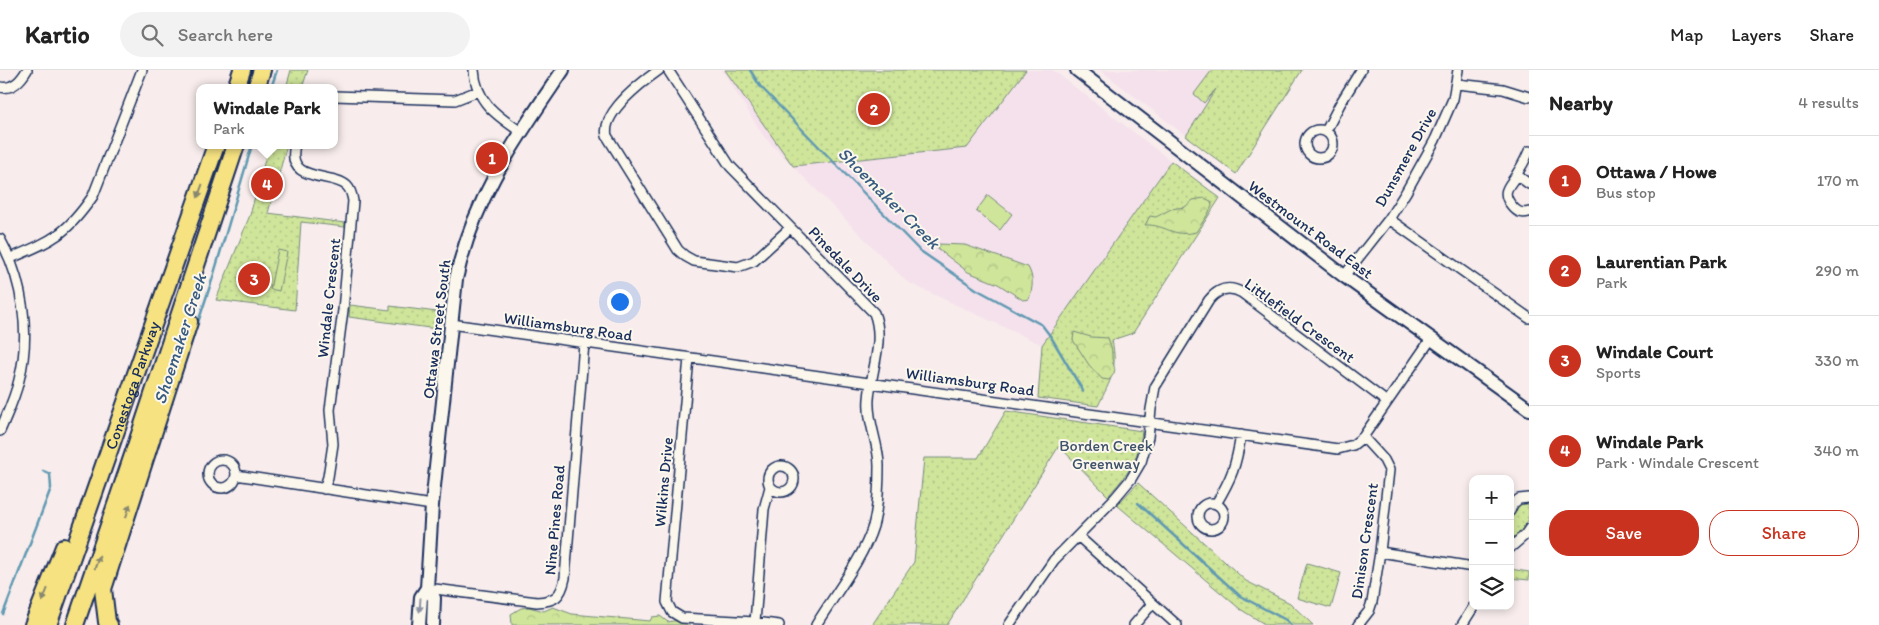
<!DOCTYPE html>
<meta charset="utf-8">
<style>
body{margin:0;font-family:Itim,sans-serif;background:#f2f2f2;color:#222}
.controls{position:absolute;right:15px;bottom:15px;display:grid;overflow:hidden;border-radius:10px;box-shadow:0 2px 8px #0003}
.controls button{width:45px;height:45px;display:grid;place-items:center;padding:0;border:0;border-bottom:1px solid #e0e0e0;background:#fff;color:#222;font:25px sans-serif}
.you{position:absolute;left:619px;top:231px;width:18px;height:18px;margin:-12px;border:4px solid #fff;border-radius:50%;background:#1a73e8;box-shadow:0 0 0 8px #1a73e833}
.badge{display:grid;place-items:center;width:32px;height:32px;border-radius:50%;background:#c8321e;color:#fff;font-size:16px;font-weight:700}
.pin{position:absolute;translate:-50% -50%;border:2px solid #fff;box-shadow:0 1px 5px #0006}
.popup{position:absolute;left:196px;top:14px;width:142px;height:65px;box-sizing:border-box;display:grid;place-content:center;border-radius:10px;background:#fff;filter:drop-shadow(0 1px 4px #0005);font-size:16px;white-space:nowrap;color:#767676}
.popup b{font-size:19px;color:#222}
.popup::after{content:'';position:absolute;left:50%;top:100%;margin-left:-10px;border:10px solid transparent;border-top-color:#fff}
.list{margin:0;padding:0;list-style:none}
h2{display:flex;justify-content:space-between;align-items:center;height:65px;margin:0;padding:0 20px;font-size:21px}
h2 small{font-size:16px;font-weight:400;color:#767676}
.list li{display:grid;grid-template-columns:32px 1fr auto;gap:15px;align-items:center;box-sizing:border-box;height:90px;padding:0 20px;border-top:1px solid #e0e0e0}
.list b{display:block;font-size:19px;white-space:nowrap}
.list p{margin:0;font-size:16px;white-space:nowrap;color:#767676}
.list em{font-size:16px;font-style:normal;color:#767676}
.actions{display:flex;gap:10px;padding:15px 20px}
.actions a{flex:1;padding:11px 0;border:1px solid #c8321e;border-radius:20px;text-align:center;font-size:18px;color:#c8321e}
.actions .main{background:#c8321e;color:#fff}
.icon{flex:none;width:28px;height:28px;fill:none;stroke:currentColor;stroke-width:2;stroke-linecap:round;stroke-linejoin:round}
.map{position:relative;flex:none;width:1529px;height:555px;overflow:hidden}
header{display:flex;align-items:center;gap:30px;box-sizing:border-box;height:70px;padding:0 25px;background:#fff;border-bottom:1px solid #e0e0e0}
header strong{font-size:24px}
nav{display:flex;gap:28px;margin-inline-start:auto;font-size:18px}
.search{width:350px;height:45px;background:#f2f2f2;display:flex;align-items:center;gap:12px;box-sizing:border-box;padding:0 18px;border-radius:28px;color:#767676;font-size:19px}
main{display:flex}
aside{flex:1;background:#fff}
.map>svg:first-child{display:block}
.built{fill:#f5e1ec}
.green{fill:url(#green-dots);stroke:#758a7c}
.forest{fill:url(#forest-crowns);stroke:#758a7c}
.pitch{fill:#cfe59a;stroke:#758a7c}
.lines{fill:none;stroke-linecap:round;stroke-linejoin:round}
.stream{stroke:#6199b2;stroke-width:2.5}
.street-casing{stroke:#1b2f5e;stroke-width:12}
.secondary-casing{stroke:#1b2f5e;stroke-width:16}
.highway-casing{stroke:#1b2f5e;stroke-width:20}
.street{stroke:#fbf7ec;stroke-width:9}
.secondary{stroke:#fbf7ec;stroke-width:12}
.highway{stroke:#f6e281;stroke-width:16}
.oneway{fill:#888870}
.oneway2{fill:#8b93a5}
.labels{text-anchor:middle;stroke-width:4;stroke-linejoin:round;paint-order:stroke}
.street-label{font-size:16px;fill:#1b2f5e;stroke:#fbf7ec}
.park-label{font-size:16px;fill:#3f536a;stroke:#fbf7ec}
.water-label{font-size:18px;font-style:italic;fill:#385b81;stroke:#fbf7ec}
</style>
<header>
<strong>Kartio</strong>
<div class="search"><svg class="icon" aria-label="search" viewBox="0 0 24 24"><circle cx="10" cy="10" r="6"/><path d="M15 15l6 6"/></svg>Search here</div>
<nav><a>Map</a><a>Layers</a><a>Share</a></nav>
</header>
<main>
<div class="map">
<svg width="1529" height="555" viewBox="0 0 1529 555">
<defs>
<pattern id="green-dots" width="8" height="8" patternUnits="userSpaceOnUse" patternTransform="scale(1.25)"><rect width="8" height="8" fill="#cfe59a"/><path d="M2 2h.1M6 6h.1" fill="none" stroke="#b1c587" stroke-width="1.8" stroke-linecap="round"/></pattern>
<pattern id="forest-crowns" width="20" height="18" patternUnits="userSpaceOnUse" patternTransform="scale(1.25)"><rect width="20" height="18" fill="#cfe59a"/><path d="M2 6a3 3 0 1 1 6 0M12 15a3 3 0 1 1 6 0" fill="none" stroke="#b1c587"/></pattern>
</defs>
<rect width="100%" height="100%" fill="#f8edec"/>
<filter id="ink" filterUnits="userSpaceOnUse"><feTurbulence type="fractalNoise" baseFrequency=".02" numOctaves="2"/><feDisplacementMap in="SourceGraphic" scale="10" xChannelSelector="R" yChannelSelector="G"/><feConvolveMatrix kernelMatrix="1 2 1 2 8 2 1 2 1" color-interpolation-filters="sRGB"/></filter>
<g filter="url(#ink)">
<path class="built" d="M722 0H1053L1171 91 1042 275 907 212 764 67Z
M1100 0H1228L1186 66Z"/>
<path class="green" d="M291 0H308L302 18H286Z
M725 0H1026L967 78 793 96Z
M1212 0H1302L1236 104 1186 66 1216 19 1204 33 1194 24Z
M269 75H287L268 143 345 153V157L301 152 295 240 216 230 250 145Z
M1171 91 1220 128 1133 263 1112 270C1118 300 1111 309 1098 336L1038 328 1042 275Z
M350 235 390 240V236L437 242V259L349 247Z
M1006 341 1142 361C1138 393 1128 403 1108 426L1059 376 947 555H872L914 492 924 388H978Z
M1138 413 1246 511 1290 533 1313 555H1266L1240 539 1117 435Z
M1518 432 1529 434V449L1516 468H1512C1508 459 1512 440 1518 432Z
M1307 493 1341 503 1331 538 1297 528Z
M1510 499 1529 502V510L1510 508Z"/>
<path class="forest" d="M1204 128 1211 131 1212 136 1208 144 1196 162C1172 168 1166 154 1145 155L1150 146 1156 147 1171 139 1185 137 1193 130Z
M939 174 965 175 1028 197C1034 208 1033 217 1029 229L1023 230 998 214 968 202 938 179Z
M1074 262 1091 267 1108 268C1111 277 1112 277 1112 288 1113 298 1119 299 1109 310L1102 309 1089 295 1073 270Z
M529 537 544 541 553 537 572 544 650 551 652 547 660 546 668 552C676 550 683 550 689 555H512L511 544 521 538Z"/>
<path class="pitch" d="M988 125 1012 144 1000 160 976 141Z
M278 180 287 182 279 221 270 219Z"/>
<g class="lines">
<path class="stream" d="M750 0 760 16 919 180 976 219 1042 255 1051 267 1083 321
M271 18 277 0
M179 310 213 207 252 75
M1138 433 1240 526 1286 550 1291 555
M3 544 51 418 50 404 43 401"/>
<g class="street-casing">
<path id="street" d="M474 0C476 32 496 45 521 62
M659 0C642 12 601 43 607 66L678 180 685 186 694 191 738 197 754 191 790 158
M668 0 730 96 874 243C885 271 871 300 869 329 867 352 879 373 879 396 879 415 878 438 873 456 863 489 834 525 816 555
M1457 14 1503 19 1529 27
M0 17C13 20 21 10 27 0
M334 26 455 30 478 21
M1305 74a14 14 0 1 1 28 0a14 14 0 1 1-28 0Z
M1326 61 1340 34 1361 0
M295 75C285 114 333 102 347 116 351 120 352 125 353 131L343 240 330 340 333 374 328 407 324 419
M1529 81C1526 88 1522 96 1518 102 1511 116 1499 120 1512 136 1517 142 1521 144 1529 142
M1517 105 1529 114
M1389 149 1529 248
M0 169C23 210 31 264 19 310 15 328 7 344 0 361
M11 188C53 170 66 165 93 126L142 0
M1344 206 1389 149 1406 122 1435 70 1453 29 1458 0
M451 254 1338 379 1353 375 1363 367 1431 269
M689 288 667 532 672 542 682 548 755 552 779 555
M208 404a14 14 0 1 1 28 0a14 14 0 1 1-28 0Z
M768 409a13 13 0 1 1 26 0a13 13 0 1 1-26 0Z
M236 405 432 435
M1198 446a13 13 0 1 1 26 0a13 13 0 1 1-26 0Z
M1216 434C1232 407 1236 396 1241 365
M1510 441 1513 434 1519 429 1529 428
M1078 466 1177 555
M1510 478 1525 465 1529 459
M1380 482 1473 497
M427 518 537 532C555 531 561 527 565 508L584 273
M755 552 764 439 770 417
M1009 555 1054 490 1115 428 1131 409 1141 392 1148 367 1151 339 1155 317 1209 230C1218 219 1229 215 1242 223L1387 332
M1134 555 1152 534
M1358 555 1369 541 1372 532 1380 482 1389 400 1384 390 1363 367
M1462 555 1474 536"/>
</g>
<g class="secondary-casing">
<path id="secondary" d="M1077 0 1344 206 1529 339
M427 518 434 528 433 555
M419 555 421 527 427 518 432 435 456 209C474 126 517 68 563 0"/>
</g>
<g class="highway-casing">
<g id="highway">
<path d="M236 18 242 0"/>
<path d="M256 18 262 0"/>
<path d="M33 555 64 477"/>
<path id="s1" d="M48 555 216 75"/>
<path d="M75 555 134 382 236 75"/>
<path d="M109 555 107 552 103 519 189 252"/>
</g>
</g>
<use href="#street" class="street"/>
<use href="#secondary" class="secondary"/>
<use href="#highway" class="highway"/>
</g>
<defs><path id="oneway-solid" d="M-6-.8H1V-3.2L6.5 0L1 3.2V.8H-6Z" transform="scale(1.25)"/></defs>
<g class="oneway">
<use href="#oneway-solid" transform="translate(200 121) rotate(110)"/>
<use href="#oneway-solid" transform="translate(128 441) rotate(-72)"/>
<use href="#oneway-solid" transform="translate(97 492) rotate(-71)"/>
<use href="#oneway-solid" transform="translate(45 525) rotate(112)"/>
</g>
<use class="oneway2" href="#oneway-solid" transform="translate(420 535) rotate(94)"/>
</g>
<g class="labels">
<g class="street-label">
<text transform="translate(1405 87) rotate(-61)" y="6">Dunsmere Drive</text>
<text transform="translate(1311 159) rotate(37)" y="6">Westmount Road East</text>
<text transform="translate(846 194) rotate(46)" y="6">Pinedale Drive</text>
<text transform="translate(328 228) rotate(-84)" y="6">Windale Crescent</text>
<text transform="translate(1300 250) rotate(36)" y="6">Littlefield Crescent</text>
<text transform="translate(568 256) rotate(8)" y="6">Williamsburg Road</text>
<text transform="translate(436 259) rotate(-83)" y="6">Ottawa Street South</text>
<text transform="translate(970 311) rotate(8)" y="6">Williamsburg Road</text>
<text dy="6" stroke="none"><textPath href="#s1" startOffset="254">Conestoga Parkway</textPath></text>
<text transform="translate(663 412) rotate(-85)" y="6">Wilkins Drive</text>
<text transform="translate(554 450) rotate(-85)" y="6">Nine Pines Road</text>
<text transform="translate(1364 471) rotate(-82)" y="6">Dinison Crescent</text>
</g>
<g class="park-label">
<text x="1106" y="381">Borden Creek<tspan x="1106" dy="18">Greenway</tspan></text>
</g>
<g class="water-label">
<text transform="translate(889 128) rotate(45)" y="6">Shoemaker Creek</text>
<text transform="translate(180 269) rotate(-72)" y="6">Shoemaker Creek</text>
</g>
</g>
</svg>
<div class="controls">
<button>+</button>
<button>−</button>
<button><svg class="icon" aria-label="layers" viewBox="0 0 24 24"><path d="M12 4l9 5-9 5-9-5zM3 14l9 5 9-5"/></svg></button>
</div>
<div class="you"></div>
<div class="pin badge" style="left:492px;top:88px">1</div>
<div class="pin badge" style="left:874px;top:39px">2</div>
<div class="pin badge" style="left:254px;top:209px">3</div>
<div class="pin badge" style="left:267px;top:114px">4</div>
<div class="popup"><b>Windale Park</b>Park</div>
</div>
<aside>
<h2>Nearby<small>4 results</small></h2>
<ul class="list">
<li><span class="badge">1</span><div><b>Ottawa / Howe</b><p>Bus stop</p></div><em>170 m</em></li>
<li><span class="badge">2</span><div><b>Laurentian Park</b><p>Park</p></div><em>290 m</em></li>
<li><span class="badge">3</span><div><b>Windale Court</b><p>Sports</p></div><em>330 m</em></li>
<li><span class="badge">4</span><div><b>Windale Park</b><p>Park · Windale Crescent</p></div><em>340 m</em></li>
</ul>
<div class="actions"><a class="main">Save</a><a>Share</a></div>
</aside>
</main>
